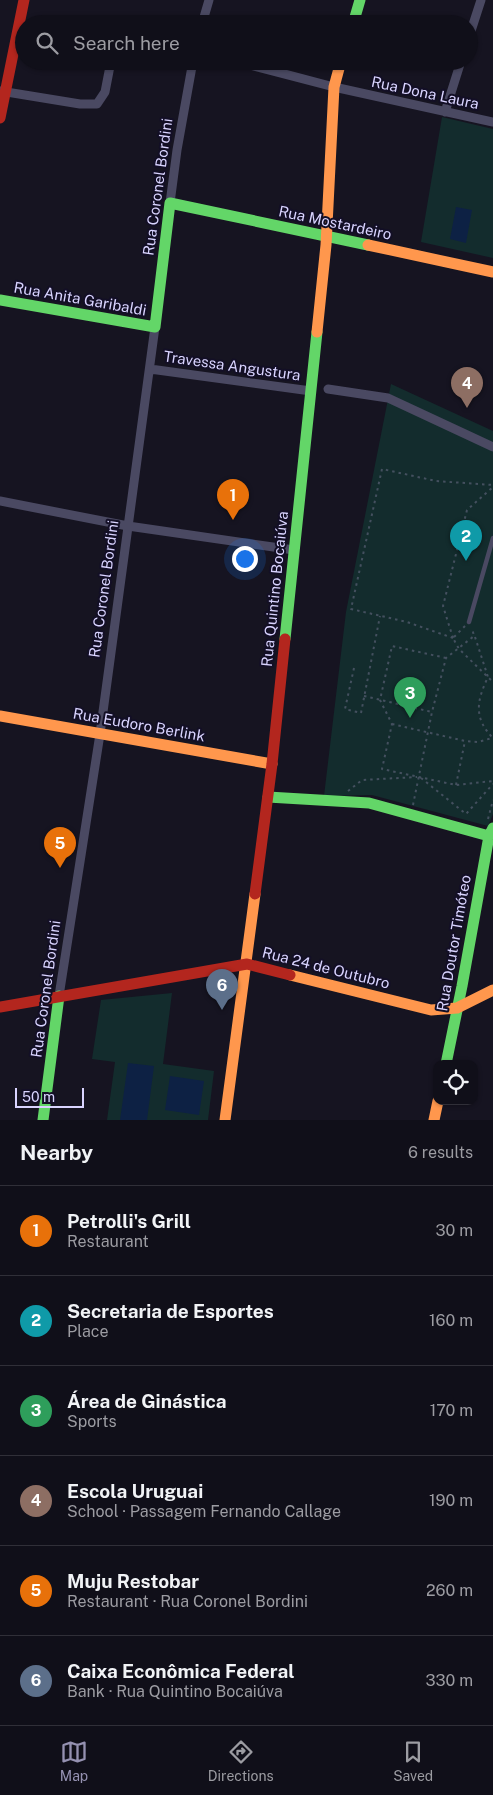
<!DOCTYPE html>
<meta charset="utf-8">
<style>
body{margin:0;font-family:"Public Sans",sans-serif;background:#1e1d26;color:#f1f3f6}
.controls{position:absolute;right:15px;bottom:15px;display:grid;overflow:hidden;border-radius:10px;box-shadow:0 1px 4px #0004}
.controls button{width:45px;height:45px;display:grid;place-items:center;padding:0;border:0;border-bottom:1px solid #302f38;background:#100f19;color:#f1f3f6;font:25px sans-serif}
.scale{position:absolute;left:15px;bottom:12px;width:69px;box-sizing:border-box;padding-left:5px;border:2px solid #d9d4ff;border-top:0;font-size:14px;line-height:18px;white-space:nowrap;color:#d9d4ff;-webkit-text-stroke:4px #130f26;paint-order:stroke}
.you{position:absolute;left:244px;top:558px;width:18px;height:18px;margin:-12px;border:4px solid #fff;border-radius:50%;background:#1a73e8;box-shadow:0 0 0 8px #1a73e833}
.badge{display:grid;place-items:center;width:32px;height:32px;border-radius:50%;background:#9591b1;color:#fff;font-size:16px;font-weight:700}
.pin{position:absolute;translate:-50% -41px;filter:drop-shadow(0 1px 2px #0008)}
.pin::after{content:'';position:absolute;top:26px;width:18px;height:15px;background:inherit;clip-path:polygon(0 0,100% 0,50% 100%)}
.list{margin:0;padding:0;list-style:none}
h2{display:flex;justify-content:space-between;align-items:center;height:65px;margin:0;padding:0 20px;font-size:21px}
h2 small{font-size:16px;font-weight:400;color:#9c9ca2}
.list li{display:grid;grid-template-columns:32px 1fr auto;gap:15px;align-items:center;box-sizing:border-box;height:90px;padding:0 20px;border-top:1px solid #302f38}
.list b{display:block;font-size:19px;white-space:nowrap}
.list p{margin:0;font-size:16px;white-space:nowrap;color:#9c9ca2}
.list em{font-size:16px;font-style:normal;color:#9c9ca2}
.icon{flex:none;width:28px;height:28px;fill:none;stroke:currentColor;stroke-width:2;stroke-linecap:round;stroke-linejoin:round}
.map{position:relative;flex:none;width:493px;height:1120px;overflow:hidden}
.search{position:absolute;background:#100f19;box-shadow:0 1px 4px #0004;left:15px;right:15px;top:15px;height:55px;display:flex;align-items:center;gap:12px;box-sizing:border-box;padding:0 18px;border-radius:28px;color:#9c9ca2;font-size:19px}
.sheet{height:605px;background:#100f19}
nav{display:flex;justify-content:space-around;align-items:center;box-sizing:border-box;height:70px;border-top:1px solid #302f38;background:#100f19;font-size:14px;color:#9c9ca2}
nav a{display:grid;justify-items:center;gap:2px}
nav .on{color:#9591b1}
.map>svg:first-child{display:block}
.green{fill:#132c2d}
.water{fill:#0d2144}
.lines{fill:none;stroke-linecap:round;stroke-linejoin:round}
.path{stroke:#44505f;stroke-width:2;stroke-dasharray:2.5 4;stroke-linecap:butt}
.lane{stroke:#4a4962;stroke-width:4.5}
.street{stroke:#4a4962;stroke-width:9}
.fast{stroke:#63d668;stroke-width:11}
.slow{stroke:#ff974d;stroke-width:11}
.jam{stroke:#b3261e;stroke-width:11}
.labels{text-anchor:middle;stroke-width:4;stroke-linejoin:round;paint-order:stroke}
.street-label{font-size:15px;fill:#d9d4ff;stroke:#130f26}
</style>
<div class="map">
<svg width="493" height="1120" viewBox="0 0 493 1120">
<rect width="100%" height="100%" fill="#161421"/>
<path class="green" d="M442 117 493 129V258L421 242Z
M391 384 493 431V814L488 826 372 795 324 796 346 612Z
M172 993 163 1064 214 1071 208 1120H107L115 1062 92 1059 101 1000Z"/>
<path class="water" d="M456 207 472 210 466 243 450 239Z
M128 1063 154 1066 147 1120H120Z
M170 1076 204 1081 199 1115 165 1110Z"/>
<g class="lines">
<path class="path" d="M465 626 453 638 459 649 493 682
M475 637 488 677C477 700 473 718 493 738
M453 638 407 622 351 609 382 469 436 481 493 485
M453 638 443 606 467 510 493 487
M446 658 392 646 380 700 392 724 382 769 456 785 493 781
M354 668 345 709 361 713 380 616
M364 696 432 712
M392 724 465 741 478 742 492 738
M421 778 466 814 493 784
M456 785 465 741
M348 791 362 780 417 777
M413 805 432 712 446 658 474 636 472 628
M488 819 493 800"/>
<path class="lane" d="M469 622 493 538"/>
<path class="street" d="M202 24 209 0
M469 37 481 0
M235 61 334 87 493 122
M0 91 80 104H97L105 92 111 61
M445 112 461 61
M170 203 177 150 193 61
M150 369 311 391
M328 389 388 398 493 447
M0 501 128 526 294 550
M59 996 100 734 155 327"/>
<path class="fast" d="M353 24 360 0
M0 300 155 327 170 203 368 245
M285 639 317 332
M268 797 369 803 489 836
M446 1064 462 986 489 836 493 828
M43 1120 59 996"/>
<path class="slow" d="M368 245 493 272
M317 332 326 245 334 87 341 61
M0 716 272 764
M290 975 431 1010 457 1008 493 990
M225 1120 255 894
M434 1120 438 1101"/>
<path class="jam" d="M0 118 24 0
M255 894 272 764 285 639
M0 1007 247 964 290 975"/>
</g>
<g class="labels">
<g class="street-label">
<text transform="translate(425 93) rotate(12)" y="5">Rua Dona Laura</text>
<text transform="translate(158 187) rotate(-82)" y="5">Rua Coronel Bordini</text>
<text transform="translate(335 223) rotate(12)" y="5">Rua Mostardeiro</text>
<text transform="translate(80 299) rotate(10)" y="5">Rua Anita Garibaldi</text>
<text transform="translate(232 366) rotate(8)" y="5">Travessa Angustura</text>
<text transform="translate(104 589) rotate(-82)" y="5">Rua Coronel Bordini</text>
<text transform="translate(275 589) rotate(-84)" y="5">Rua Quintino Bocaiúva</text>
<text transform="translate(139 725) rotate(10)" y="5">Rua Eudoro Berlink</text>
<text transform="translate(454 943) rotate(-80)" y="5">Rua Doutor Timóteo</text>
<text transform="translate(326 968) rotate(14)" y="5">Rua 24 de Outubro</text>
<text transform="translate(46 989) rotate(-82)" y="5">Rua Coronel Bordini</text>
</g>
</g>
</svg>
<div class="controls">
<button><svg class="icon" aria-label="locate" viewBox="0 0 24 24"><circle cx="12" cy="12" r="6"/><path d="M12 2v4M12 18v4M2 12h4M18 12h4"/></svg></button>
</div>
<div class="scale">50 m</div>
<div class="you"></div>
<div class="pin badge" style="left:233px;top:520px;background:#e8710a">1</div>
<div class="pin badge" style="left:466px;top:561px;background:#0f9aa8">2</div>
<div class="pin badge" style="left:410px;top:718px;background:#2e9e5b">3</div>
<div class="pin badge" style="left:467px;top:408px;background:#8d6e63">4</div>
<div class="pin badge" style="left:60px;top:868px;background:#e8710a">5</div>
<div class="pin badge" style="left:222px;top:1010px;background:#5c6f8a">6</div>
<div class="search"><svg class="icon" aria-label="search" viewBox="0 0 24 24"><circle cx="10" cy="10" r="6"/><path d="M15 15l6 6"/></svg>Search here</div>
</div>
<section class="sheet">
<h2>Nearby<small>6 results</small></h2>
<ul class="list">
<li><span class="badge" style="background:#e8710a">1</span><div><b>Petrolli's Grill</b><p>Restaurant</p></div><em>30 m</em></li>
<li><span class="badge" style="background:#0f9aa8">2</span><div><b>Secretaria de Esportes</b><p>Place</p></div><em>160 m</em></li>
<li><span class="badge" style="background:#2e9e5b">3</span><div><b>Área de Ginástica</b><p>Sports</p></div><em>170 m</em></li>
<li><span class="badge" style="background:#8d6e63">4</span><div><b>Escola Uruguai</b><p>School · Passagem Fernando Callage</p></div><em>190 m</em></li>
<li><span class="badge" style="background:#e8710a">5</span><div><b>Muju Restobar</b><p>Restaurant · Rua Coronel Bordini</p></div><em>260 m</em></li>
<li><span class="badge" style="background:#5c6f8a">6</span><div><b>Caixa Econômica Federal</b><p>Bank · Rua Quintino Bocaiúva</p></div><em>330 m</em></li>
</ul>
</section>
<nav>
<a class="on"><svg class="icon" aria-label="map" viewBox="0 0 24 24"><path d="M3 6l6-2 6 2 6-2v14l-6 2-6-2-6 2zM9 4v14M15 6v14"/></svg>Map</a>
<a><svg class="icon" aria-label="directions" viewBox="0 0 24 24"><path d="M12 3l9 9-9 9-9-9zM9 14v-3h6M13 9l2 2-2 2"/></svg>Directions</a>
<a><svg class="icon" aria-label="saved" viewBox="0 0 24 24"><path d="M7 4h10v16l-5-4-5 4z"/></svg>Saved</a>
</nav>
